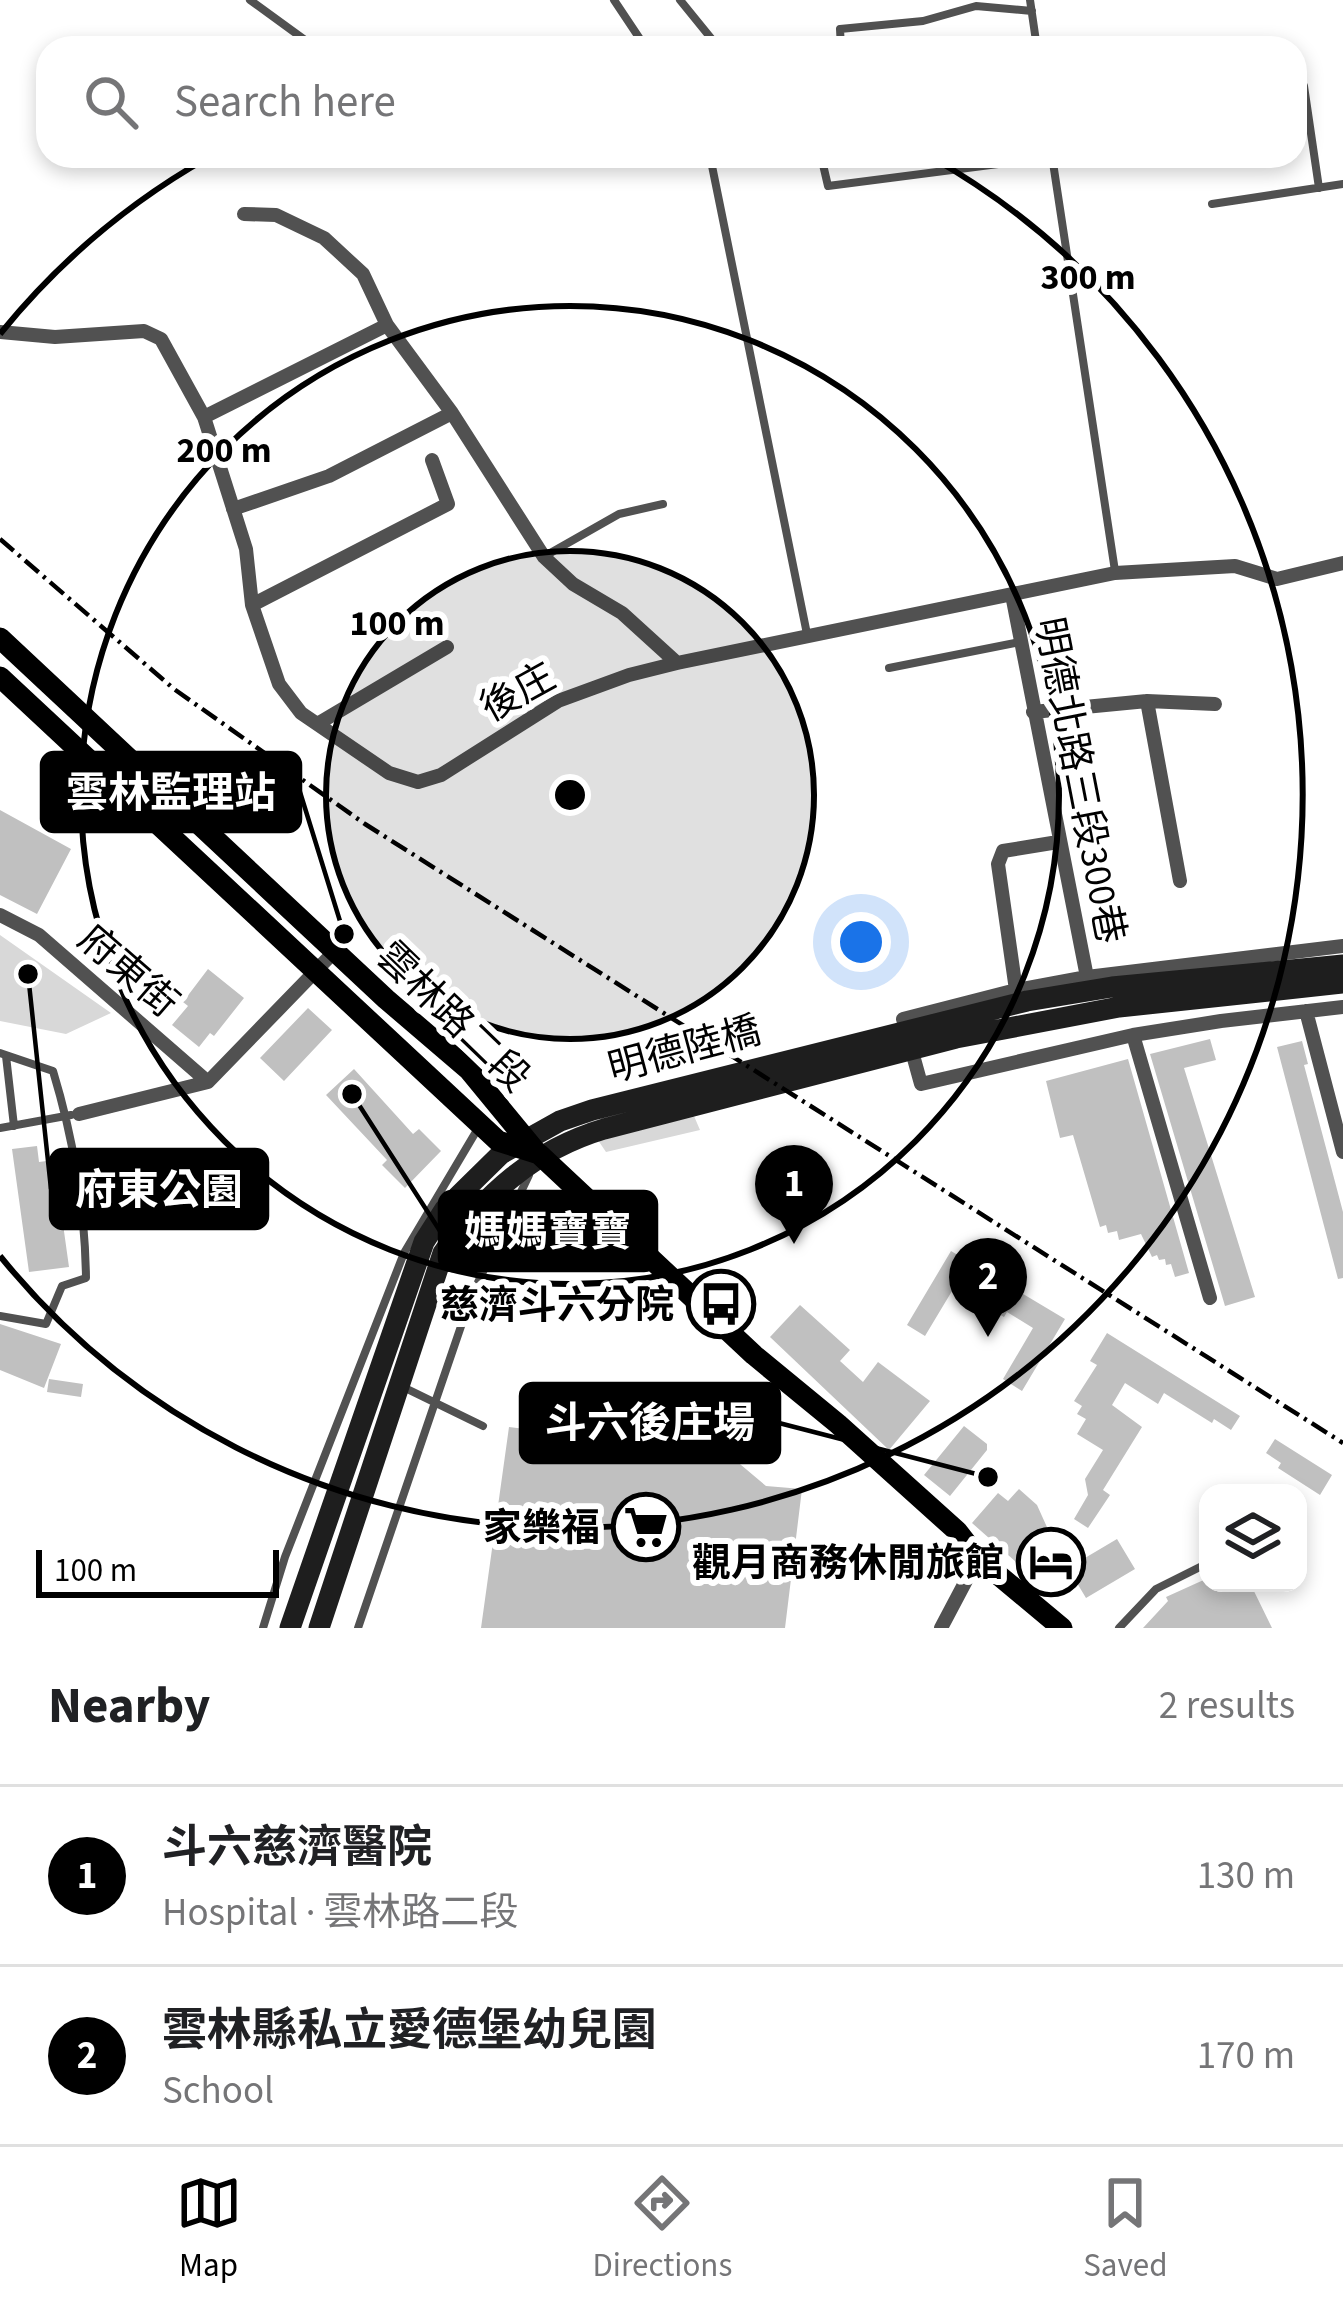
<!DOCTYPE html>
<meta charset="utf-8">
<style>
body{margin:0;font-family:"Source Sans 3","Noto Sans TC",sans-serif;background:#f6f6f6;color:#202124}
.controls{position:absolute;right:36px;bottom:36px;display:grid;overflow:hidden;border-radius:24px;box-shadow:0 6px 18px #0003}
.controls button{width:108px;height:108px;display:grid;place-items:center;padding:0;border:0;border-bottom:3px solid #e0e0e0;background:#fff;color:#202124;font:60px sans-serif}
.scale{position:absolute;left:36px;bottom:30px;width:243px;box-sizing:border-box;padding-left:12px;border:6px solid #000;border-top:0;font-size:33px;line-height:42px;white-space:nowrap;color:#000;-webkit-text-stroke:9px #fff;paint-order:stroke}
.you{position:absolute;left:861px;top:942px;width:42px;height:42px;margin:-30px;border:9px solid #fff;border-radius:50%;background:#1a73e8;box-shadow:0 0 0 18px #1a73e833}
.badge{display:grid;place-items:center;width:78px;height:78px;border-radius:50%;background:#000;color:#fff;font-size:39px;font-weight:700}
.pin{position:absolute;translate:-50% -99px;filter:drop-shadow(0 3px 6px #0008)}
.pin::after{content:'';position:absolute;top:63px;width:42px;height:36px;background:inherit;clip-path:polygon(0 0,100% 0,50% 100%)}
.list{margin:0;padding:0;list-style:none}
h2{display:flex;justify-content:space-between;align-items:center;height:156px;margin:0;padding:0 48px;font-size:51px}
h2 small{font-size:39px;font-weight:400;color:#757577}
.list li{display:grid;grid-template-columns:78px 1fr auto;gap:36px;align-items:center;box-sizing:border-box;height:180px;padding:0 48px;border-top:3px solid #e0e0e0}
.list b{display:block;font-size:45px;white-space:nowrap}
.list p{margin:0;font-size:39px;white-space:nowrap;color:#757577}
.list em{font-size:39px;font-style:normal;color:#757577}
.icon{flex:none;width:66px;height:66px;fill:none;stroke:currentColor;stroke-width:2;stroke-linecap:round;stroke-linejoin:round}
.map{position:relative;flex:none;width:1343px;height:1628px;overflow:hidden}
.search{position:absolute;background:#fff;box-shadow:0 6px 18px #0003;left:36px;right:36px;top:36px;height:132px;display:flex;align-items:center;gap:30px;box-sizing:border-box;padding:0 42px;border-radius:36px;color:#757577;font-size:45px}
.sheet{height:516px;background:#fff}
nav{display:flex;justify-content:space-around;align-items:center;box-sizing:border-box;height:168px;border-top:3px solid #e0e0e0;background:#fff;font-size:33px;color:#757577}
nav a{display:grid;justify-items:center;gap:6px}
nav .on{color:#000}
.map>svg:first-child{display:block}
.green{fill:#d8d8d8}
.building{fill:#c0c0c0}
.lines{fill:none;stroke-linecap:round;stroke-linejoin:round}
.service{stroke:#515151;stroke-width:8}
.minor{stroke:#515151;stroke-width:14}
.secondary{stroke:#1e1e1e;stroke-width:21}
.primary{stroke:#000;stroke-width:21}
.rail{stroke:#000;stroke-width:4.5;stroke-dasharray:18 6 3 6;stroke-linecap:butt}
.ring{fill:none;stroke:#000;stroke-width:6}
.labels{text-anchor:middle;stroke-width:12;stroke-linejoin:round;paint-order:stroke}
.street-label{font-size:39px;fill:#000;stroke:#fff}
.poi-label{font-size:39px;font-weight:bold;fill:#000;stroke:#fff;text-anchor:end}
.centre{fill:#000;stroke:#fff;stroke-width:6}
.ring-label{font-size:36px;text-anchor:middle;font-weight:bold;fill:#000;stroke:#fff;stroke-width:12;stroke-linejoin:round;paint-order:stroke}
.leader{fill:none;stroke:#000;stroke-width:4.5}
.callout-dot{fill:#000;stroke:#fff;stroke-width:4.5}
.callout{fill:#000;stroke:#000;stroke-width:4.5}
.callout-label{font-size:42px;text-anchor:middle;font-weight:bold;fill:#fff}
</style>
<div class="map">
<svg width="1343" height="1628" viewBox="0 0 1343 1628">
<rect width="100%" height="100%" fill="#fff"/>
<path class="green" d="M0 935 111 1013 66 1034 0 1021Z
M679 1081 700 1130 606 1152 577 1109Z"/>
<path class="building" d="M0 810 71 849 37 914 0 895Z
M208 969 244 998 214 1036 210 1033 199 1047 172 1025 188 1006 183 1002Z
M308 1008 332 1030 284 1081 260 1058Z
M1210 1039 1216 1060 1184 1068 1255 1297 1225 1306 1150 1054Z
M1302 1041 1308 1064 1304 1065 1343 1212V1278L1338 1279 1277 1047Z
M1128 1059 1189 1273 1175 1277 1171 1264 1166 1265 1165 1259 1159 1260 1157 1255 1152 1257 1141 1234 1119 1240 1117 1231 1108 1233 1106 1225 1100 1227 1073 1135 1060 1138 1046 1081Z
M354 1069 413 1134 419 1129 441 1151 405 1188 382 1165 387 1160 326 1095Z
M37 1146 39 1162 54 1160 69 1267 29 1272 12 1149Z
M951 1251 1065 1319 1022 1391 1003 1379 1033 1328 1007 1312 1004 1317 987 1307 990 1301 958 1281 925 1336 907 1325Z
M800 1305 850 1350 840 1361 863 1382 878 1362 930 1401 889 1450 770 1337Z
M0 1324 61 1344 44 1388 0 1370Z
M1107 1333 1240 1416 1231 1430 1214 1419 1212 1423 1164 1393 1158 1404 1125 1383 1112 1405 1142 1427 1103 1490 1110 1495 1088 1528 1074 1519 1088 1495 1085 1479 1103 1450 1077 1434 1086 1419 1077 1414 1082 1406 1074 1401 1097 1365 1090 1361Z
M49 1379 83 1384 81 1397 47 1392Z
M964 1426 987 1444V1450L950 1496 924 1475Z
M509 1427 728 1454 766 1486 802 1489 785 1628H481Z
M1275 1439 1332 1475 1320 1495 1278 1468 1281 1463 1266 1453Z
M1019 1489 1037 1505 1060 1556 1047 1578 1024 1553 1016 1562 972 1523 998 1493 1008 1501Z
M1117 1539 1135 1569 1086 1598 1068 1568Z
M1208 1578V1583H1250L1272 1628H1143L1168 1601 1166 1597Z"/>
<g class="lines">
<path class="service" d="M250 0 316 48
M614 0 646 48
M680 0 719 48
M1030 0 1037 48
M841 48 840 29 923 21 976 6 1032 11
M1304 86 1319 188
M710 156 807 634
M821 156 828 186 1053 157
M1052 156 1115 571
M1212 204 1343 184
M545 556 619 514 663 504
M889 668 1020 642
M0 1053 53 1071C73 1137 85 1208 86 1278L62 1286 46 1324 0 1316
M6 1056 14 1126
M0 1128 71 1115
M403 1387 483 1426
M263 1628 285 1557 404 1253 480 1125
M358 1628 471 1297 529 1175
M1119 1628 1156 1589 1208 1563"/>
<path class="minor" d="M244 214 276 215 324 238 363 274 387 325 452 413 544 557 573 584 622 613 677 663
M0 332 55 337 144 331 161 339 204 417 246 549 252 605 279 684 301 713 389 773 418 782 441 775 558 701 629 675 677 663 1115 573 1235 566 1277 579 1343 563
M204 417 387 325
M233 509 329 476 452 413
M1012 595 1087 977
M252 605 448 504 432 460
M1147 701 1180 881
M1033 712 1147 701 1215 704
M319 723 447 647
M0 915 39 935 208 1082
M1343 946 1087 977 1016 990 903 1019 921 1084 1133 1035 1221 1021 1343 1007
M1016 990 998 864 1003 851 1058 842
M1306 1011 1343 1152
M1133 1035 1210 1298
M79 1114 208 1082 335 951
M941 1628 978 1558"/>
<path class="secondary" d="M290 1628 424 1242 445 1209 501 1154 560 1121 592 1110 1027 1001 1112 987 1343 965
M319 1628 443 1253C485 1194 534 1150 604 1129L956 1038 1119 1007 1343 983"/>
<path class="primary" d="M0 638 386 999 469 1070 538 1154
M0 677 498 1141 539 1154 754 1355 838 1424 957 1531 978 1558 1062 1628"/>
<path class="rail" d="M0 539 174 689 365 824 1343 1443"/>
</g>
<circle cx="570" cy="795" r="244" fill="#000" fill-opacity=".12"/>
<g class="ring">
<circle cx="570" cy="795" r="244"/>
<circle cx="570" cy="795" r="489"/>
<path d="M0 334A733 733 0 0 1 209 157M931 157A733 733 0 1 1 0 1256"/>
</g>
<defs>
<g id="bus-ring" transform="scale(3.45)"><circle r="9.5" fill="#fff" stroke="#000" stroke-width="1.5"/><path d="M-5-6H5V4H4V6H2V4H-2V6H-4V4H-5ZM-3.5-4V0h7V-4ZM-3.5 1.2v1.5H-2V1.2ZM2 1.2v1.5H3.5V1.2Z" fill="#000"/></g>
<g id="supermarket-ring" transform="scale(3.45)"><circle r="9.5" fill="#fff" stroke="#000" stroke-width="1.5"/><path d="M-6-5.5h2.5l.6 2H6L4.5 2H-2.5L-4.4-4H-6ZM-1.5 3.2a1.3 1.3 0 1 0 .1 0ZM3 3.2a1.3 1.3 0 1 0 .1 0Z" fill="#000"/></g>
<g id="hotel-ring" transform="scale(3.45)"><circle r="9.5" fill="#fff" stroke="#000" stroke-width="1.5"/><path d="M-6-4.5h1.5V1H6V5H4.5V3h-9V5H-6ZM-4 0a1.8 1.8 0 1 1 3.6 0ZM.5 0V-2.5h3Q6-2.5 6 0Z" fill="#000"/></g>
</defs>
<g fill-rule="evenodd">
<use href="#bus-ring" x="721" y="1304"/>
<use href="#supermarket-ring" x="646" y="1527"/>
<use href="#hotel-ring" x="1051" y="1562"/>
</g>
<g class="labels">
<g class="street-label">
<text transform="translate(517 691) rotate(-29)" y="14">後庄</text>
<text transform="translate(1081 780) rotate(79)" y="14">明德北路三段300巷</text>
<text transform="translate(129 970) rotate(41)" y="14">府東街</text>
<text transform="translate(454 1016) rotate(44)" y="14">雲林路二段</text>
<text transform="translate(684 1048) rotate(-15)" y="14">明德陸橋</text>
</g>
<g class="poi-label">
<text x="674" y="1318">慈濟斗六分院</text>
<text x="600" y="1541">家樂福</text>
<text x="1004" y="1576">觀月商務休閒旅館</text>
</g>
</g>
<circle cx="570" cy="795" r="18" class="centre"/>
<g class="ring-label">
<text x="1088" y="289">300 m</text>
<text x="224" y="462">200 m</text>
<text x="397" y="635">100 m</text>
</g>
<path class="leader" d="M344 934L300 792M28 974L51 1189M352 1094L440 1231M988 1477L779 1423"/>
<g class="callout-dot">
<circle cx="344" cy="934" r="12"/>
<circle cx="28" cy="974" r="12"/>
<circle cx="352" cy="1094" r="12"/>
<circle cx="988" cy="1477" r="12"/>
</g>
<g class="callout">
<rect x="42" y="753" width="258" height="78" rx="12"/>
<rect x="51" y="1150" width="216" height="78" rx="12"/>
<rect x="440" y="1192" width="216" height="78" rx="12"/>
<rect x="521" y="1384" width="258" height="78" rx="12"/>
</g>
<g class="callout-label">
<text x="171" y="807">雲林監理站</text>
<text x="159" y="1204">府東公園</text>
<text x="548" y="1246">媽媽寶寶</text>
<text x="650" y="1437">斗六後庄場</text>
</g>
</svg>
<div class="controls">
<button><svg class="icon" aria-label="layers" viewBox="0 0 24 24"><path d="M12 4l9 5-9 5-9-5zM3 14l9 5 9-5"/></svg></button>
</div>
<div class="scale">100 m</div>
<div class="you"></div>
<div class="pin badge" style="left:794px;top:1244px">1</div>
<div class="pin badge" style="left:988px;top:1337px">2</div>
<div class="search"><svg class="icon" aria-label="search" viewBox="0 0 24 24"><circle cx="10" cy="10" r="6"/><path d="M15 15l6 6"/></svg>Search here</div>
</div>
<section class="sheet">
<h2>Nearby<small>2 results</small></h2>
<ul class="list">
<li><span class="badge">1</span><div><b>斗六慈濟醫院</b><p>Hospital · 雲林路二段</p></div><em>130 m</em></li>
<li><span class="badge">2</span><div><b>雲林縣私立愛德堡幼兒園</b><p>School</p></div><em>170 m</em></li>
</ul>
</section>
<nav>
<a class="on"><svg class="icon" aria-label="map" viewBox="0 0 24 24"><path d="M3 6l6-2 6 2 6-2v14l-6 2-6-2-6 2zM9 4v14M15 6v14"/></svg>Map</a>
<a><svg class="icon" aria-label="directions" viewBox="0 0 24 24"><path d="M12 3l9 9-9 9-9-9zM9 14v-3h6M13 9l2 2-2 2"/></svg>Directions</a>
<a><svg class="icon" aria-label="saved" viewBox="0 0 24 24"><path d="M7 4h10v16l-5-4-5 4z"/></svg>Saved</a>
</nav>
